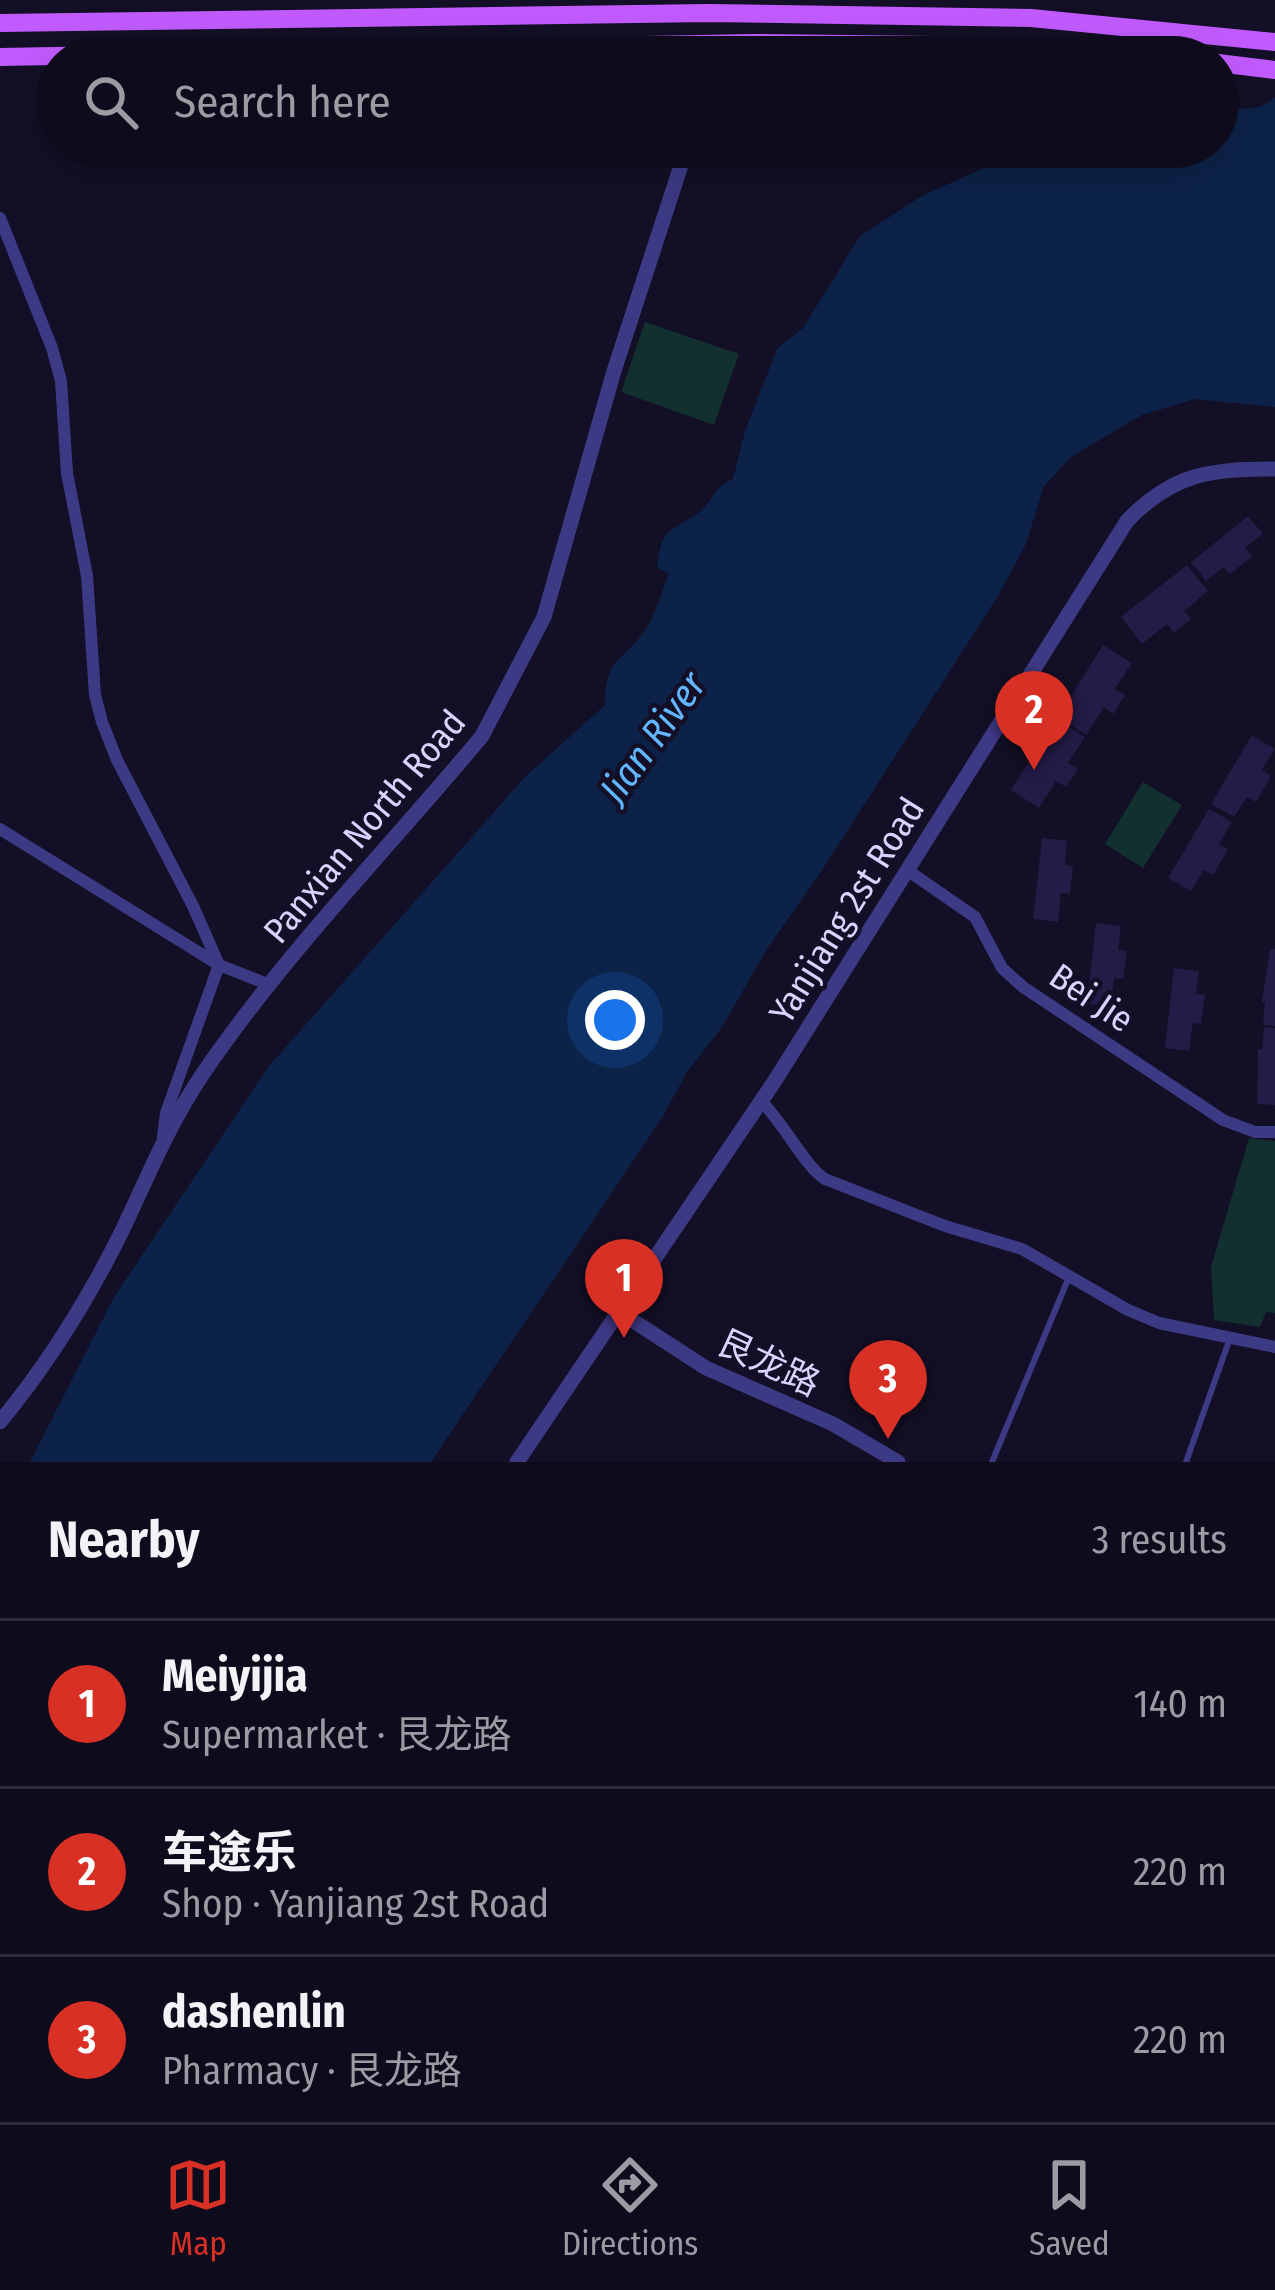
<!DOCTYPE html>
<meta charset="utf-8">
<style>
body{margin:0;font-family:"Fira Sans Condensed","Noto Sans SC",sans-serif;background:#171425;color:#f1f3f6}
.you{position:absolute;left:615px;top:1020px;width:42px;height:42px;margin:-30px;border:9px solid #fff;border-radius:50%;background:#1a73e8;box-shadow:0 0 0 18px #1a73e833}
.badge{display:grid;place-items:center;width:78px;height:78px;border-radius:50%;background:#d93025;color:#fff;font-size:39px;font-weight:700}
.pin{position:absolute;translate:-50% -99px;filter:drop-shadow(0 3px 6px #0008)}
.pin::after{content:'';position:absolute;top:63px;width:42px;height:36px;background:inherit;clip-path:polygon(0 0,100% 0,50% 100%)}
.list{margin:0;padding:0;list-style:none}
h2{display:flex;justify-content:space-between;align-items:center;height:156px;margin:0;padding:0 48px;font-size:51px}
h2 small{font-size:39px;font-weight:400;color:#9b9ba3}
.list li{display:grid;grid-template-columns:78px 1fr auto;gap:36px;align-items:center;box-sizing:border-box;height:168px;padding:0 48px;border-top:3px solid #2e2b3b}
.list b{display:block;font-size:45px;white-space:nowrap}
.list p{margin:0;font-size:39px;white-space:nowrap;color:#9b9ba3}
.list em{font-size:39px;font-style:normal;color:#9b9ba3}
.icon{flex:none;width:66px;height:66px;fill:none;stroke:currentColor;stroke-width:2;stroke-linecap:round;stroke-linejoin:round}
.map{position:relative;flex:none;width:1275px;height:1462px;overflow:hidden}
.search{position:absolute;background:#0e0b1c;box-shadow:0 12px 48px #0002;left:36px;right:36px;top:36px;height:132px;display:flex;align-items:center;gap:30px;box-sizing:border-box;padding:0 42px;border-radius:66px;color:#9b9ba3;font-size:45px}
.sheet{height:660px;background:#0e0b1c}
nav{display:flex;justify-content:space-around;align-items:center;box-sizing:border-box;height:168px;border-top:3px solid #2e2b3b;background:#0e0b1c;font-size:33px;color:#9b9ba3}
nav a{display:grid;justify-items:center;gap:6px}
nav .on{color:#d93025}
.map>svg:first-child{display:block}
.green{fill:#12302f}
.water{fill:#0c2248}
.building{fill:#241b47}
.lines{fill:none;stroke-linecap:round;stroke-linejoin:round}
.service{stroke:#3d3a85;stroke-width:6}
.minor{stroke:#3d3a85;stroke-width:12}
.tertiary{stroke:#3d3a85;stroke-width:15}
.primary{stroke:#c25bff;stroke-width:18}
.labels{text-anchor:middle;stroke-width:9;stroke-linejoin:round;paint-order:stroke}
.street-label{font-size:36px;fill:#d9d4ff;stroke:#130f26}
.water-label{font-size:39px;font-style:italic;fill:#62b6ff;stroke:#130f26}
</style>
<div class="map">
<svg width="1275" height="1462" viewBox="0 0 1275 1462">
<rect width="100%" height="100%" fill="#130f26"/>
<path class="green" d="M645 322 739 354 714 425 621 392Z
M1143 782 1182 805 1143 868 1105 844Z
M1249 1138 1275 1141V1313L1266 1312 1260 1327 1214 1320 1211 1267Z"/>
<path class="water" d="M1275 97V407L1195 399 1142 415 1071 457 1044 486 1026 544 998 596 819 875 769 946 720 1030 687 1072 662 1118 431 1462H30L114 1297 269 1066 525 777 605 705C605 657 624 661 646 629 656 613 662 590 669 573L657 568C663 525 666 535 697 514 712 503 715 486 733 479L745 431 777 349 803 328 860 236 925 194 1033 147H1218V106C1238 109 1260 113 1275 97Z"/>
<path class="building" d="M1248 516 1263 534 1245 548 1252 556 1230 574 1224 567 1206 581 1191 562Z
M1187 565 1208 591 1184 611 1191 619 1174 633 1167 624 1142 644 1121 617Z
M1103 645 1132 663 1115 689 1125 695 1113 714 1104 707 1086 735 1058 717Z
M1056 719 1085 737 1068 763 1078 769 1066 787 1056 781 1039 808 1011 790Z
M1252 735 1275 749 1262 770 1271 776 1256 802 1247 797 1234 817 1211 804Z
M1209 809 1232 822 1219 844 1228 849 1213 875 1204 870 1191 891 1168 878Z
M1042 838 1067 841 1065 865 1073 866 1070 894 1061 893 1058 922 1033 919Z
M1096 923 1121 926 1118 950 1127 951 1123 979 1114 978 1111 1006 1087 1004Z
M1270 949H1275V1026L1263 1025 1265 1002H1262Z
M1174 968 1199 971 1196 994 1205 995 1201 1024 1193 1023 1189 1051 1165 1048Z
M1264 1028H1275V1105L1257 1104 1258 1049H1262Z"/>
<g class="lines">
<path class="service" d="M992 1462 1069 1277
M1186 1462 1229 1341"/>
<path class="minor" d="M0 218 52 348 61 381 67 473 87 576 95 695 102 722 117 760 193 906 219 965 166 1113 163 1137
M0 829 219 965 270 985
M907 870 975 917 1002 968 1023 987 1223 1120 1255 1132H1275
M761 1101C783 1122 806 1168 825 1179L945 1226 1022 1249 1128 1310 1159 1323 1275 1347"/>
<path class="tertiary" d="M618 1311 706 1368 833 1424 898 1462
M0 1422C47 1365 90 1296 123 1229 149 1174 168 1126 202 1075 284 954 389 848 482 736L544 617 614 371 687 147
M517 1462 774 1082 1127 521C1173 473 1211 469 1275 469"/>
<path class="primary" d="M0 23 709 13 1031 18 1275 42
M0 57 753 43 1025 46 1154 57
M1218 63 1275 70"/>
</g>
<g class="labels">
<g class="street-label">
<text transform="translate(364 826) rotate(-50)" y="13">Panxian North Road</text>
<text transform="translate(846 910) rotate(-58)" y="13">Yanjiang 2st Road</text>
<text transform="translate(1092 997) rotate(34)" y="13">Bei Jie</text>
<text transform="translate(769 1362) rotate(25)" y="13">艮龙路</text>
</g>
<g class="water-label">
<text transform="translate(652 737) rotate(-54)" y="14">Jian River</text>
</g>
</g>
</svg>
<div class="you"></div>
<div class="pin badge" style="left:624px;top:1338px">1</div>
<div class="pin badge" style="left:1034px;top:770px">2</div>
<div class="pin badge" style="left:888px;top:1439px">3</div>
<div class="search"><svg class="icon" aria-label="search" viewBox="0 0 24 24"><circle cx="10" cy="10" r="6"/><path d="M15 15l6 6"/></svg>Search here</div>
</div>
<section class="sheet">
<h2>Nearby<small>3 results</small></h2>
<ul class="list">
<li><span class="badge">1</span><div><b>Meiyijia</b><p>Supermarket · 艮龙路</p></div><em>140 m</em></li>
<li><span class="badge">2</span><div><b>车途乐</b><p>Shop · Yanjiang 2st Road</p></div><em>220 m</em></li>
<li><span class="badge">3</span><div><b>dashenlin</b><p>Pharmacy · 艮龙路</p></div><em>220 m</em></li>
</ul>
</section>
<nav>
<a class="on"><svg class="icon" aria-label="map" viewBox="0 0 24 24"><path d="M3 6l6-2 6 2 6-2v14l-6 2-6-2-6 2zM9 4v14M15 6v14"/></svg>Map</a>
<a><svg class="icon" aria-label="directions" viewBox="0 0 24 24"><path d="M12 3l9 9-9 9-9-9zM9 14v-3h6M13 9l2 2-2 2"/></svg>Directions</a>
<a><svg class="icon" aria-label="saved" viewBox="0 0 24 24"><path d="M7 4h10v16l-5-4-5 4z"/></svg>Saved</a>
</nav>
